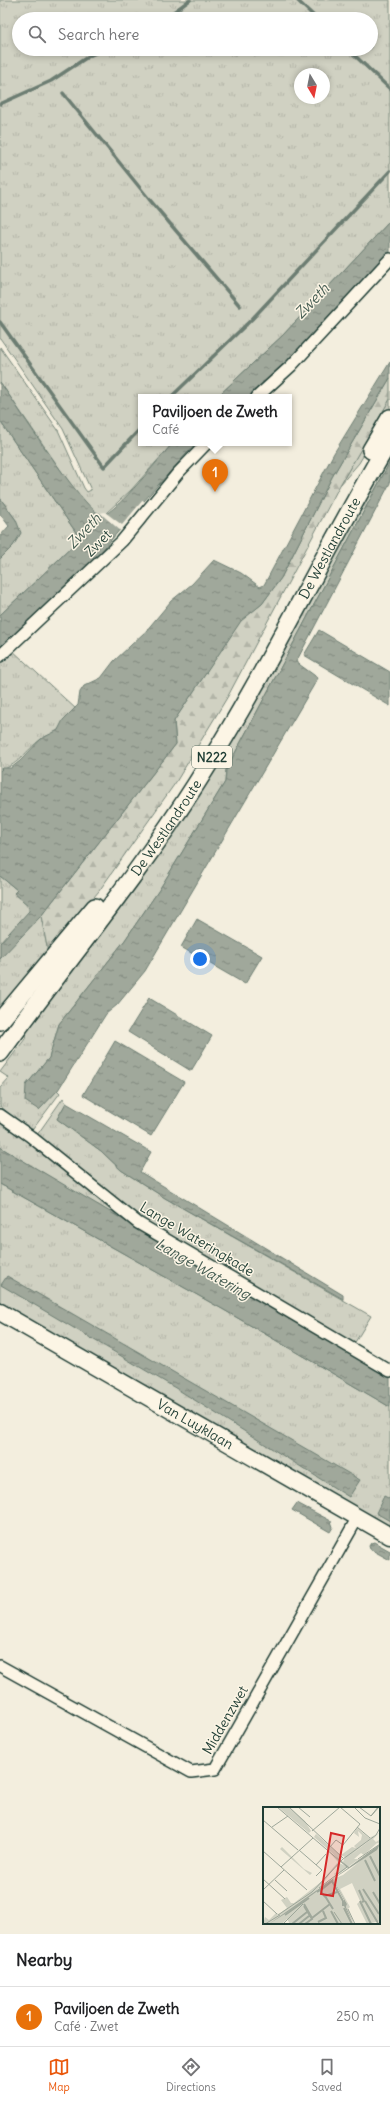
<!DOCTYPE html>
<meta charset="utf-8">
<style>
body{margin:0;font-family:Delius,sans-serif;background:#f2f2f2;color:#202124}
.compass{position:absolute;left:294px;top:68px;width:36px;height:36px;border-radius:50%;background:#fff;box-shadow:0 2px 6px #0003;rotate:170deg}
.you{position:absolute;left:200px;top:959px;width:14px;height:14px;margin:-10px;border:3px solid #fff;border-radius:50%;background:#1a73e8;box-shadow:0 0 0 6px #1a73e833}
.badge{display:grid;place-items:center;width:26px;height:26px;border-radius:50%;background:#ea580c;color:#fff;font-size:13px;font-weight:700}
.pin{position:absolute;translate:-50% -33px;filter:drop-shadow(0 1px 2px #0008)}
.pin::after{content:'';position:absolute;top:21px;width:14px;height:12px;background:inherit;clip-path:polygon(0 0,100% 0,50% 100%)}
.popup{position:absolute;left:138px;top:394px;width:154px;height:52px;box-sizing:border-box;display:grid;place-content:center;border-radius:0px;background:#fff;filter:drop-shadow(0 1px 3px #0005);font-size:13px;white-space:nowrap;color:#757577}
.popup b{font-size:15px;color:#202124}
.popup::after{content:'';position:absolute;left:50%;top:100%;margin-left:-8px;border:8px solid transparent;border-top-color:#fff}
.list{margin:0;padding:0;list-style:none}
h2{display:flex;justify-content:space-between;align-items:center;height:52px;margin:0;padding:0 16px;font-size:17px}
h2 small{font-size:13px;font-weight:400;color:#757577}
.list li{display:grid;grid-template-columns:26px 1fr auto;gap:12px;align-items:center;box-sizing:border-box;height:60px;padding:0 16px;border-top:1px solid #e0e0e0}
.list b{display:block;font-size:15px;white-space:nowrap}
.list p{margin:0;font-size:13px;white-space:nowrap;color:#757577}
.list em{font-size:13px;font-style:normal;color:#757577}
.icon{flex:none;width:22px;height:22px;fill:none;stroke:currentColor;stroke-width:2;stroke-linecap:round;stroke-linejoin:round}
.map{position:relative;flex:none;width:390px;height:1934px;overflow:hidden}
.search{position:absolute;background:#fff;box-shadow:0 2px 6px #0003;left:12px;right:12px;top:12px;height:44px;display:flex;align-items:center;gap:10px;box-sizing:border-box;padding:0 14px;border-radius:22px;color:#757577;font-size:15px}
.sheet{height:112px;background:#fff}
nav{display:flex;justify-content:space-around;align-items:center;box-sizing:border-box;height:56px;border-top:1px solid #e0e0e0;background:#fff;font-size:11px;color:#757577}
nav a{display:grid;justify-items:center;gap:2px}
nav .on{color:#ea580c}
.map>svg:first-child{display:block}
.grass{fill:url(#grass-tufts);stroke:#78877b;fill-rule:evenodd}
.forest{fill:url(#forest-firs);stroke:#78877b}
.water{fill:url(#water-ripples);stroke:#6c7d72}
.pier{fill:#f3eede}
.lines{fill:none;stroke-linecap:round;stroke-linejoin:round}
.stream{stroke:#6c7d72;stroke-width:3.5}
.street-casing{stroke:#1f3d34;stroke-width:14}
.secondary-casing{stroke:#1f3d34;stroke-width:19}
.primary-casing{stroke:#1f3d34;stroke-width:20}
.street{stroke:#fcf5e5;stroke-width:11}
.secondary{stroke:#fcf5e5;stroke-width:16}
.primary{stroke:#fcf5e5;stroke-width:17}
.labels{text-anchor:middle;stroke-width:3;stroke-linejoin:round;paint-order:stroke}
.shield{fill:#fcf5e5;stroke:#617469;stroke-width:1}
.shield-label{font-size:13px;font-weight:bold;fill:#1f3d34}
.street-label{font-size:14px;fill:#1f3d34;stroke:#fcf5e5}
.water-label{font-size:15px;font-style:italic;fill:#465d53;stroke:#fcf5e5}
.inset-river{fill:none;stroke:#a0a89b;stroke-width:2}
.inset-road{fill:none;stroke:#9ea79a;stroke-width:1}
.view{fill:#d62828;fill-opacity:0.15;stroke:#d62828;stroke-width:2}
.inset-edge{fill:none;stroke:#1f3d34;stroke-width:2}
</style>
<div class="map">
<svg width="390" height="1934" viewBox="0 0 390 1934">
<defs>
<pattern id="grass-tufts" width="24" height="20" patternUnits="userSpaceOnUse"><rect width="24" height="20" fill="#d0d1c2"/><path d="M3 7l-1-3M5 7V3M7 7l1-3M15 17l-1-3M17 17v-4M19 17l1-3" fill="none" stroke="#b2b4a7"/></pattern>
<pattern id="forest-firs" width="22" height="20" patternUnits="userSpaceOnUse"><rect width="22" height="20" fill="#d0d1c2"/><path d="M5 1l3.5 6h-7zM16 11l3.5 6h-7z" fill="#b2b4a7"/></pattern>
<pattern id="water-ripples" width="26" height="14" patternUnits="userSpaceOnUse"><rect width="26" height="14" fill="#a0a89b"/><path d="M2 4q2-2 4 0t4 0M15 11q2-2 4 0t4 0" fill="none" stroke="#828a7f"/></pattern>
</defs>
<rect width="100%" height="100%" fill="#f3eede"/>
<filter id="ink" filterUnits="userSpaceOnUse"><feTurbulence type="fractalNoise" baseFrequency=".025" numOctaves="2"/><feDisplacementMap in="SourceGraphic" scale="8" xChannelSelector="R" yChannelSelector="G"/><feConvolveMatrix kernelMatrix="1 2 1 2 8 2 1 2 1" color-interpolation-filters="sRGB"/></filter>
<g filter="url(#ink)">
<path class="grass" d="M0 0H390V221L283 335 217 397H141V443H173L131 490 105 514H99L93 511 73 488 0 382V347L58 430 84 488 87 492 91 490 63 429 0 338ZM19 19H371V49H19ZM300 74H324V98H300Z
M390 399V411L359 463 340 485Z
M0 421 75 531 78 537 77 542 0 615V559L13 546 16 520 0 498Z
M390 453V462L226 770 225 782 159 890 125 940 59 1024 49 1058 26 1085 39 1110 57 1090 60 1093 33 1129 29 1130 0 1106V1088L9 1078 0 1072 25 1039 29 1023 93 937Z
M11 649 76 709C68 716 64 722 58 730 54 735 46 735 41 739 24 752 22 762 0 771V660Z
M0 876 17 890 14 893 41 916 48 952 0 1008Z
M63 1098 66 1103 57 1119 101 1151 121 1170 165 1198 371 1316 354 1344 138 1218 37 1135Z
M0 1119 29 1140 123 1221 0 1147Z
M0 1184 224 1310 390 1407V1529L0 1302Z"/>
<path class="forest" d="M390 378V399L340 485 228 696 176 782 99 891 48 952 41 916 176 744 174 721 241 620 262 604 281 578 332 477Z"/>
<path class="water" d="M390 221V253L281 369 249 397H217L283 335Z
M390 362V378L332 477 281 578 262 604 241 621 174 721 176 744 41 916 0 959V943L29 911V906L14 893 17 890 0 876V771L3 768H11L20 761 41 739 58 730 63 720 78 705 80 692 84 686 101 678 114 661 146 631 171 601 192 584 214 560 241 573 260 587 264 585 334 453Z
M0 382C13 400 88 518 103 515 117 512 161 456 173 443H196L150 494 89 566 0 650V615L77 542 78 537 75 531 0 421Z
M390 462V483L296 662 318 678 145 971 117 1005 106 1014 58 1090 39 1110 25 1101 26 1085 49 1058 59 1024 125 940 159 890 225 782 226 770Z
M0 498 16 520 21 533 13 546 0 559V536L9 526 0 514Z
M319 630 390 672V706L304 655Z
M197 919 262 956 245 984 181 947Z
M149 998 212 1036 191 1071 128 1032Z
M115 1041 184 1082 151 1136 83 1095Z
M66 1103 151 1152 140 1172 343 1295V1299L165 1198 121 1170 101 1151 57 1119Z
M0 1147 390 1377V1407L224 1310 0 1184Z
M7 1276 360 1480 349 1497 177 1389 1 1285Z
M384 1496 390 1499V1521L376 1513Z
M297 1503 331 1521 333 1527 330 1532 292 1510Z
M374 1542 390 1551V1560L370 1549 369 1546 371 1543Z"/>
<path class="pier" d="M143 500 145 503 122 532 100 513 105 512 122 525Z"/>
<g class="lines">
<path class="stream" d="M297 0 317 19
M164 19 190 0
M348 49 390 89
M63 93 149 199 240 306
M0 104 51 81 89 56 105 49
M0 322 104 467 141 428
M171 397 252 319 390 171"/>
<g class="street-casing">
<path id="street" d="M257 397 291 366 390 259
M0 656 122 541 178 473 207 443
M0 1115 30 1136 138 1223 390 1371
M0 1666 191 1772 215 1769 358 1517"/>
</g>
<g class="secondary-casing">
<g id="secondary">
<path id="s1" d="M0 1312 390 1536"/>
</g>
</g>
<g class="primary-casing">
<g id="primary">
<path d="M371 450 390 418"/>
<path d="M0 1021 95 907"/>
<path id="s2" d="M0 1053C65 963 137 877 196 784 267 673 323 553 390 440"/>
</g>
</g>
<use href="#street" class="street"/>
<use href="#secondary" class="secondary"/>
<use href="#primary" class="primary"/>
</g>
</g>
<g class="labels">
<rect class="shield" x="192" y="746" width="40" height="22" rx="3"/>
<g class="shield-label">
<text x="212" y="762">N222</text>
</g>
<g class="street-label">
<text transform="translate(98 543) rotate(-45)" y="5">Zwet</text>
<text dy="5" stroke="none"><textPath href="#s2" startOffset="604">De Westlandroute</textPath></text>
<text dy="5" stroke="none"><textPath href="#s2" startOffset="280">De Westlandroute</textPath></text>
<text transform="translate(197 1239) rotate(31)" y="5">Lange Wateringkade</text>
<text dy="5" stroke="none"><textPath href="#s1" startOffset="225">Van Luyklaan</textPath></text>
<text transform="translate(225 1720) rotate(-60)" y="5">Middenzwet</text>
</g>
<g class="water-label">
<text transform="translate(312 301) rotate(-46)" y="5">Zweth</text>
<text transform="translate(84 531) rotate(-46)" y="5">Zweth</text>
<text transform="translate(203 1269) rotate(30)" y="5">Lange Watering</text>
</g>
</g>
<g transform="translate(263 1807)">
<rect width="117" height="117" fill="#f3eede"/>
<path d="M15 0H26L42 14 48 24 46 26ZM94 21 106 31 112 28 88 48 117 25 110 32 113 35 116 33 117 37 114 36 101 48 98 46 91 52H96L85 60 80 55 82 50 78 48 89 40 93 41 91 39 98 33 99 28 95 24 96 30 91 26ZM53 27 79 50 78 54 51 30ZM117 38V114L104 117 94 97 97 94 89 76 77 82 87 100 85 102 91 117 83 100 84 97 70 72 80 68ZM19 40 41 62 49 66 47 68 17 42ZM66 45 77 54 76 56 85 60 73 69 71 67 76 63 73 59 56 81 44 91 70 73 90 117H27L24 112 19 117H0L2 110 6 113 13 106 16 107 24 101 18 93 24 90 28 96H31L58 75 75 55Z" fill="#d0d1c2"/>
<path d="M117 37 114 43 70 72 84 97 83 100 91 117 81 99V93L70 73 28 103 6 117 85 61 70 47 86 60Z" fill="#a0a89b"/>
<path class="inset-river" d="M107 49 117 69M102 53 112 74M100 82 116 107M58 83 69 74 80 94V99M96 83 101 94 99 95M54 85 57 83 62 90M110 85 117 97M97 94 108 117M102 94 115 116M41 97 49 111 67 97M41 99 49 112 42 117M81 101 89 117M70 102 62 89 74 85M68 104 75 117M22 108 46 91M55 115 63 111 60 104M29 117 44 105M36 117 46 109"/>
<path class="inset-road" d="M14 0 84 60 56 81M26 0 80 51M35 0 47 10M91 0 102 11 117 17M96 0 108 9M115 0 108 9 116 0M0 13 35 43M9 20 25 9M94 20 107 31M49 24 77 0M67 40 73 33 80 38 97 17 77 0M36 43 59 63 53 69M0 44 44 83M95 52 117 37M53 58 63 47M18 60 50 31M0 72 22 92M12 73 24 84M0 83 21 63M0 94 14 107M85 102 92 117M71 105 79 117M15 108 49 85 80 52 113 28 117 21M2 117 17 108M20 117 40 97"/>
<path class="view" d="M68 26 81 29 70 89 58 87Z"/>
<rect width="117" height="117" class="inset-edge"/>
</g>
</svg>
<svg class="compass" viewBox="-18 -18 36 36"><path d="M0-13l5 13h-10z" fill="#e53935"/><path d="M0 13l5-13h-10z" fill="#757577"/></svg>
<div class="you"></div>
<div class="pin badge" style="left:215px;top:492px;background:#e8710a">1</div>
<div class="popup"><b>Paviljoen de Zweth</b>Café</div>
<div class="search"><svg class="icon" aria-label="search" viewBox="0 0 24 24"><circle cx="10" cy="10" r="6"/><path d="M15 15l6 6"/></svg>Search here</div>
</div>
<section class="sheet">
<h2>Nearby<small></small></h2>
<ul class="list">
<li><span class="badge" style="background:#e8710a">1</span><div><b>Paviljoen de Zweth</b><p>Café · Zwet</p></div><em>250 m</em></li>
</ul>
</section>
<nav>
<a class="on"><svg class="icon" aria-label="map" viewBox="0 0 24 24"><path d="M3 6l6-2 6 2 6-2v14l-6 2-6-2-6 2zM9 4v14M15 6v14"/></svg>Map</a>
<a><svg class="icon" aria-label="directions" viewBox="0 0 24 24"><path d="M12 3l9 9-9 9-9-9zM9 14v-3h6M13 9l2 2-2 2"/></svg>Directions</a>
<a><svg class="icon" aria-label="saved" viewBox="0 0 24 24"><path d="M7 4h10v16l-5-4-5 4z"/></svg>Saved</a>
</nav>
